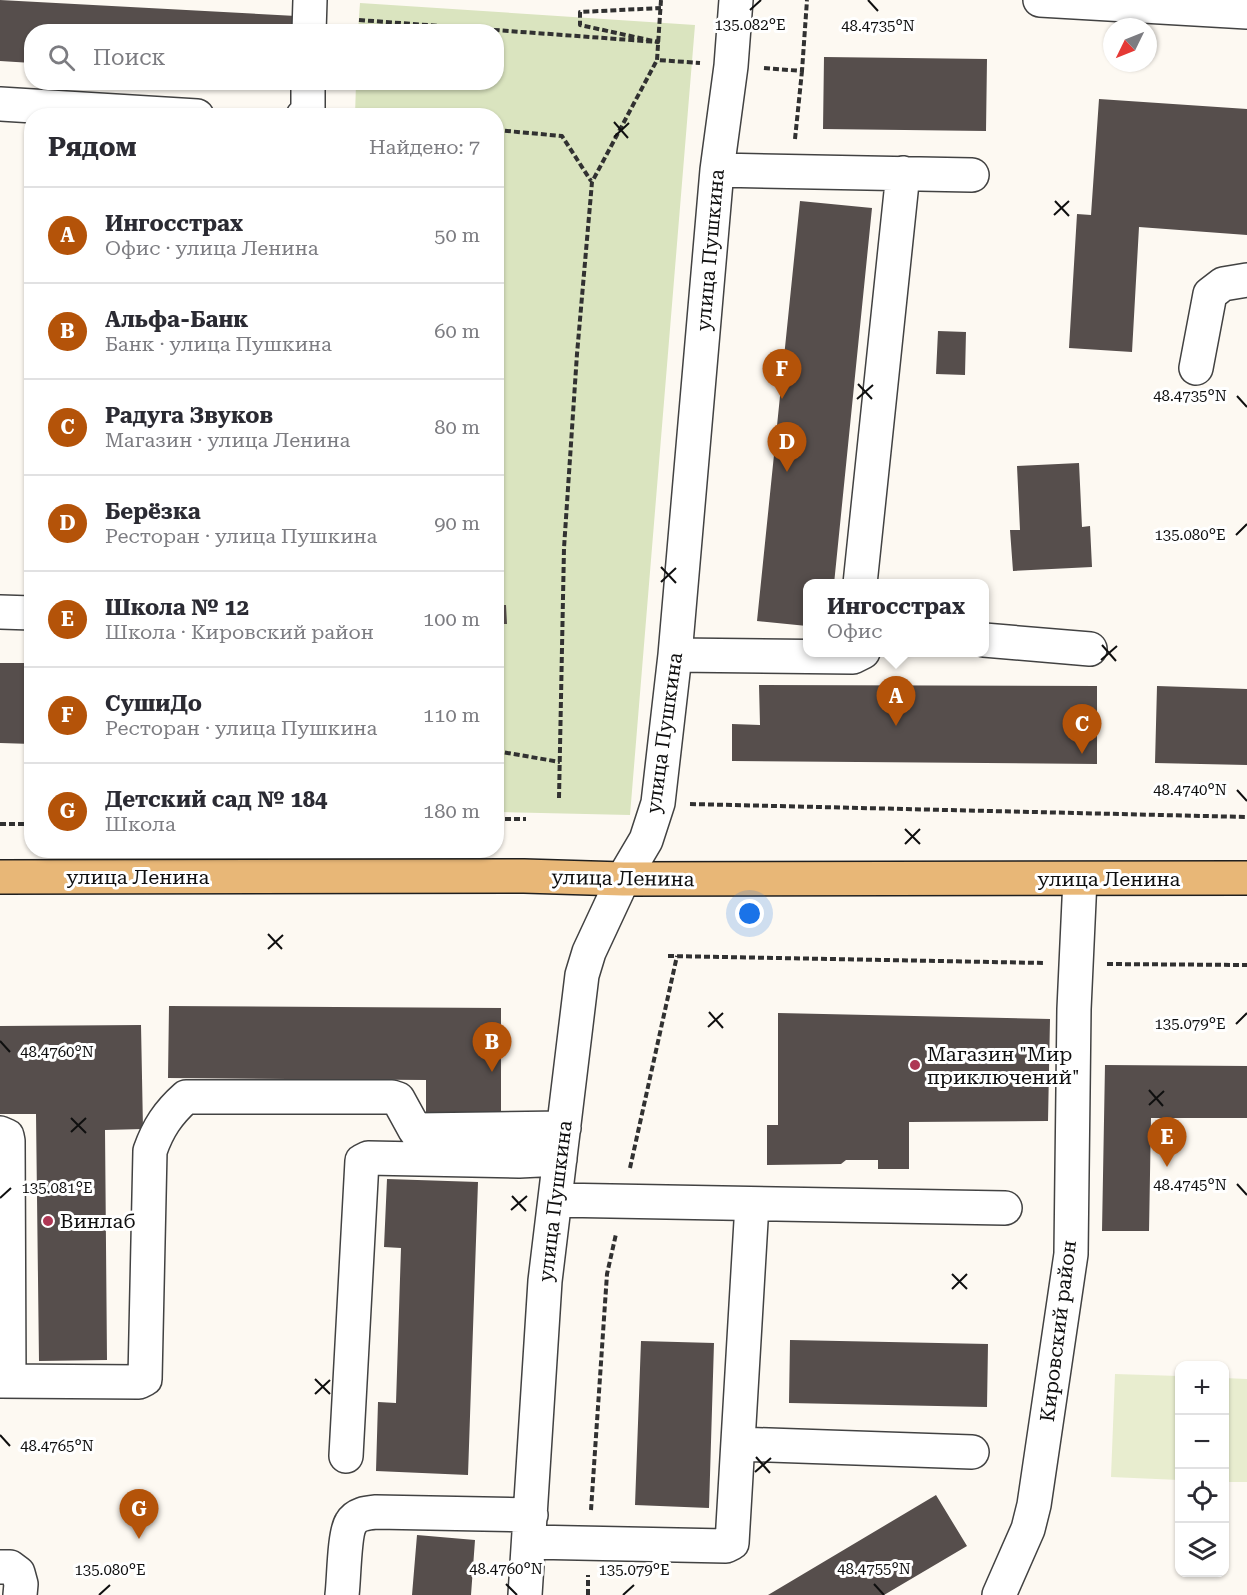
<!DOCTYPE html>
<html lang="ru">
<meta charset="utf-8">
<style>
body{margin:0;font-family:"Roboto Serif",serif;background:#f2f2f3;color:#2b2b33}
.controls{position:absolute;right:18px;bottom:18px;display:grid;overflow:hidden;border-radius:12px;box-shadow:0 2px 4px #0004}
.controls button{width:54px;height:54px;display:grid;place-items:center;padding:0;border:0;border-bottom:2px solid #e1e1e2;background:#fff;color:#2b2b33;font:30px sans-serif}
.compass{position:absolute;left:1103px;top:18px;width:54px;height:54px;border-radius:50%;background:#fff;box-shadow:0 2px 4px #0004;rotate:227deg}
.you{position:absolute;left:750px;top:914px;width:21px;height:21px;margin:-15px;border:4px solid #fff;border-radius:50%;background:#1a73e8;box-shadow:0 0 0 9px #1a73e833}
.badge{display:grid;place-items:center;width:39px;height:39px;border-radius:50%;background:#b45309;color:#fff;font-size:20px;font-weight:700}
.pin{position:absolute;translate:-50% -50px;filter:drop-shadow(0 2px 3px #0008)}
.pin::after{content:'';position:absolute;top:32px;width:21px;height:18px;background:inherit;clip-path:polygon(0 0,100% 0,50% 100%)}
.popup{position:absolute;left:803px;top:579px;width:186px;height:78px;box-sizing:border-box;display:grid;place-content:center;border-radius:12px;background:#fff;filter:drop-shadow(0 2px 4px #0005);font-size:20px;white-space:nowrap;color:#7c7c81}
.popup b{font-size:22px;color:#2b2b33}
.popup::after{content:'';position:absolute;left:50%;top:100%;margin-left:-12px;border:12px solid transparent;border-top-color:#fff}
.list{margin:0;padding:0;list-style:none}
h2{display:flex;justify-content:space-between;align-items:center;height:78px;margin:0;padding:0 24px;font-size:26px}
h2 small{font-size:20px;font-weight:400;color:#7c7c81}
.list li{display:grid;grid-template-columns:39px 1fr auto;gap:18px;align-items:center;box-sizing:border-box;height:96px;padding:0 24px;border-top:2px solid #e1e1e2}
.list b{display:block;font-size:22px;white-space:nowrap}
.list p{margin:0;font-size:20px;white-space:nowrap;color:#7c7c81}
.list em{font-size:20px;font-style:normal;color:#7c7c81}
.icon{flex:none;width:33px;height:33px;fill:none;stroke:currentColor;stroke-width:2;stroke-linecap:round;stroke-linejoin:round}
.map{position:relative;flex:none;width:1247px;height:1595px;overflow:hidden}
.search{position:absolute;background:#fff;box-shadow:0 2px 4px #0004;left:24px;top:24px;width:480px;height:66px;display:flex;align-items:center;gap:15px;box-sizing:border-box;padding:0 21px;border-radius:24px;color:#7c7c81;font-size:22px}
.panel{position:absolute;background:#fff;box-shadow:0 2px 4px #0004;left:24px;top:108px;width:480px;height:750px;border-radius:24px}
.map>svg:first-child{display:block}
.green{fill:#dae4bf}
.pitch{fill:#e8edcf}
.building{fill:#564e4c}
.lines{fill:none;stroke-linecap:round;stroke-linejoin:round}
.minor-casing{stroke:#424242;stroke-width:36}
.major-casing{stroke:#202020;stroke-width:36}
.path{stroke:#313131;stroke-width:4;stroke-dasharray:6 3;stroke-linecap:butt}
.minor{stroke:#fff;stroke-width:33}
.major{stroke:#e8b777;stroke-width:33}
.ticks{fill:none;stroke:#0f0f0f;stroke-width:2}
.poi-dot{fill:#ae3754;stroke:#fff;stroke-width:2}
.labels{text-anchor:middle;stroke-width:6;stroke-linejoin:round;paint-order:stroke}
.street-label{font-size:20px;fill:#0f0f0f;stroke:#fff}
.poi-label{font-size:20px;fill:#0f0f0f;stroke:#fff;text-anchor:start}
.ticks-label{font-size:15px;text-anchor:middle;fill:#0f0f0f;stroke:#fff;stroke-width:6;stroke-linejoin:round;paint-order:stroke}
</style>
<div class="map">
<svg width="1247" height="1595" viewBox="0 0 1247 1595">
<rect width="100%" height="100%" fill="#fdf9f2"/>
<path class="green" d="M360 3 695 25 630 815 497 812 496 116H355L356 83 496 82V32L358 31Z"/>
<path class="pitch" d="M1115 1374 1179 1376V1480L1111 1477Z
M1224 1378 1247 1379V1482H1225Z"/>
<path class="building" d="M0 0 296 16 295 32H32V63L0 61Z
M824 57 987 59 986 131 823 129Z
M1099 99 1247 109V235L1139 227 1132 352 1069 348 1077 214 1091 215Z
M800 201 872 208 834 584H807V626L757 621Z
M938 331 966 332 965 375 936 374Z
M1079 463 1082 527 1090 526 1092 567 1013 571 1010 530H1020L1017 466Z
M496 605H506L507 624H496Z
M0 663H32V744L0 743Z
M759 685 1097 686V764L732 761V724L760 725Z
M1157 686 1247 689V765L1155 763Z
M169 1006 501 1008V1115H426V1080L168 1078Z
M778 1013 1050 1019 1048 1121 909 1122V1169H878V1160H846L841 1164 767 1165V1125H778Z
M141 1025 143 1129 105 1130 107 1360 39 1361 36 1114H0V1026Z
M1105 1065 1247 1066V1118H1151L1149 1231H1102Z
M387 1179 478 1182 468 1475 376 1471 378 1402 396 1403 401 1248 384 1247Z
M790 1340 988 1344 987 1407 789 1403Z
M641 1341 714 1343 709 1508 635 1505Z
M936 1495 967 1546 884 1595H768Z
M417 1535 475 1540 471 1595H412Z"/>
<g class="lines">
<g class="minor-casing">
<path id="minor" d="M1040 0 1247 12
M309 32 310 0
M0 104 197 116
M303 116 308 111V82
M717 170 972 175
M1196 368 1210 294 1223 284 1247 280
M860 584 903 173
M0 612 32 613
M984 640 1090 649
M675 655 853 657 863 652
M0 1133 7 1136 8 1141 9 1381
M555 1200 1005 1208
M0 1381 139 1382 145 1379 150 1151C158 1128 168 1113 186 1097H392L398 1099 415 1130 564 1128
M738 1444 972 1452
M346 1456 362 1161 368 1158 519 1161 560 1159
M529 1542 726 1546 732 1543 752 1204
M0 1567H10L18 1573 21 1584 20 1595
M342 1595C344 1580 344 1534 351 1523 356 1514 366 1513 376 1512L531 1515
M525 1595 545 1281 582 975 589 952 623 879 646 840 658 803 675 655 717 170 731 66 736 0
M999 1595 1028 1529 1034 1505 1071 1254 1074 1009 1080 879"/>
</g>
<g class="major-casing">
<path id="major" d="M0 877 524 876 623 879 1247 878"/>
</g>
<path class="path" d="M661 0 657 60 700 63
M359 20 658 42 580 25V12L661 8
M764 68 802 71 807 0
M496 130 562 136 591 181
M795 139 802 71
M496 751 560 762
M559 798 564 548 577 354 592 182 657 60
M690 804 1247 817
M496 819H526
M0 824H32
M668 956 1045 963
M1107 964 1247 965
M630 1168 677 956
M591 1510 607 1274 616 1234
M588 1595V1575"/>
<use href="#minor" class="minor"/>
<use href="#major" class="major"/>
</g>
<path class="ticks" d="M868 0 878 11M750 10 761 0M614 122 628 138M614 137 629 123M1055 201 1069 216M1054 215 1069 201M858 384 872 399M1237 396 1247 407M857 399 873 385M1236 535 1247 524M661 567 676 583M661 582 676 568M1102 645 1116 661M1101 660 1117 646M1237 790 1247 801M905 829 920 844M905 844 920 829M268 934 282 949M268 949 283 935M709 1012 723 1028M1236 1024 1247 1013M708 1027 723 1013M0 1041 10 1052M1149 1090 1163 1106M1149 1105 1164 1091M71 1118 86 1133M71 1132 86 1118M1237 1184 1247 1195M512 1196 526 1211M0 1198 11 1188M511 1210 527 1196M952 1274 967 1289M952 1289 967 1274M315 1379 330 1394M315 1394 330 1380M0 1435 10 1446M756 1457 770 1473M755 1472 771 1458M506 1584 517 1595M874 1584 884 1595M99 1595 110 1585M623 1595 634 1585"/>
<g class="poi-dot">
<circle cx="915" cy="1065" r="6"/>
<circle cx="48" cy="1221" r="6"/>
</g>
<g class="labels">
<g class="street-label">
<text transform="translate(710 250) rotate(-85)" y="7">улица Пушкина</text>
<text transform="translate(664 733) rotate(-82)" y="7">улица Пушкина</text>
<text x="138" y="884">улица Ленина</text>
<text transform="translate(623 878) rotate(1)" y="7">улица Ленина</text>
<text x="1109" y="886">улица Ленина</text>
<text transform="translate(555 1201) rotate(-83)" y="7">улица Пушкина</text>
<text transform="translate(1058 1331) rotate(-83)" y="7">Кировский район</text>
</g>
<g class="poi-label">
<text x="927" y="1061">Магазин "Мир<tspan x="927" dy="23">приключений"</tspan></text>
<text x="60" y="1228">Винлаб</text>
</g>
</g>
<g class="ticks-label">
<text x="750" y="30">135.082°E</text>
<text x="878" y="31">48.4735°N</text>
<text x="1190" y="401">48.4735°N</text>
<text x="1190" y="540">135.080°E</text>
<text x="1190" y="795">48.4740°N</text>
<text x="1190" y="1029">135.079°E</text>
<text x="57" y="1057">48.4760°N</text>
<text x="1190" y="1190">48.4745°N</text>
<text x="57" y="1193">135.081°E</text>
<text x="57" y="1451">48.4765°N</text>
<text x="506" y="1574">48.4760°N</text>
<text x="874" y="1574">48.4755°N</text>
<text x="110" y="1575">135.080°E</text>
<text x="634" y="1575">135.079°E</text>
</g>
</svg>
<div class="controls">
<button>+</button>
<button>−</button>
<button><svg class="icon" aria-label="locate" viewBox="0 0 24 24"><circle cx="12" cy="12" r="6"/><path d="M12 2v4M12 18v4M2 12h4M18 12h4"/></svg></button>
<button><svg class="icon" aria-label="layers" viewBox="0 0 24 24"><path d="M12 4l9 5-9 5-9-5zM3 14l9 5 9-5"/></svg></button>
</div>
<svg class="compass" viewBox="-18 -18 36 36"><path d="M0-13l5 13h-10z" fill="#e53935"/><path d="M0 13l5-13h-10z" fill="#7c7c81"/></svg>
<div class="you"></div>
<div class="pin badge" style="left:896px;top:726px">A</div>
<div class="popup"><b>Ингосстрах</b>Офис</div>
<div class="pin badge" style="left:492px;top:1072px">B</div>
<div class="pin badge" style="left:1082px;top:754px">C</div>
<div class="pin badge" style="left:787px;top:472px">D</div>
<div class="pin badge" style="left:1167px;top:1167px">E</div>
<div class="pin badge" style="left:782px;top:399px">F</div>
<div class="pin badge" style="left:139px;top:1539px">G</div>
<div class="search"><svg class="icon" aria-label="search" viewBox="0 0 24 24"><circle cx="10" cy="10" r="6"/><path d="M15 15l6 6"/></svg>Поиск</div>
<section class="panel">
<h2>Рядом<small>Найдено: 7</small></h2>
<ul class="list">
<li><span class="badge">A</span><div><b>Ингосстрах</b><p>Офис · улица Ленина</p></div><em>50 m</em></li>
<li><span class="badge">B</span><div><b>Альфа-Банк</b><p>Банк · улица Пушкина</p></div><em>60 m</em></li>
<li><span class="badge">C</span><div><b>Радуга Звуков</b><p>Магазин · улица Ленина</p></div><em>80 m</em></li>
<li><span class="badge">D</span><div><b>Берёзка</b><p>Ресторан · улица Пушкина</p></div><em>90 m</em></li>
<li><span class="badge">E</span><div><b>Школа № 12</b><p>Школа · Кировский район</p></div><em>100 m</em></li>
<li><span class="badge">F</span><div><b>СушиДо</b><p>Ресторан · улица Пушкина</p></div><em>110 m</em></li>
<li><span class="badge">G</span><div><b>Детский сад № 184</b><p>Школа</p></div><em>180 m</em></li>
</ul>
</section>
</div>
